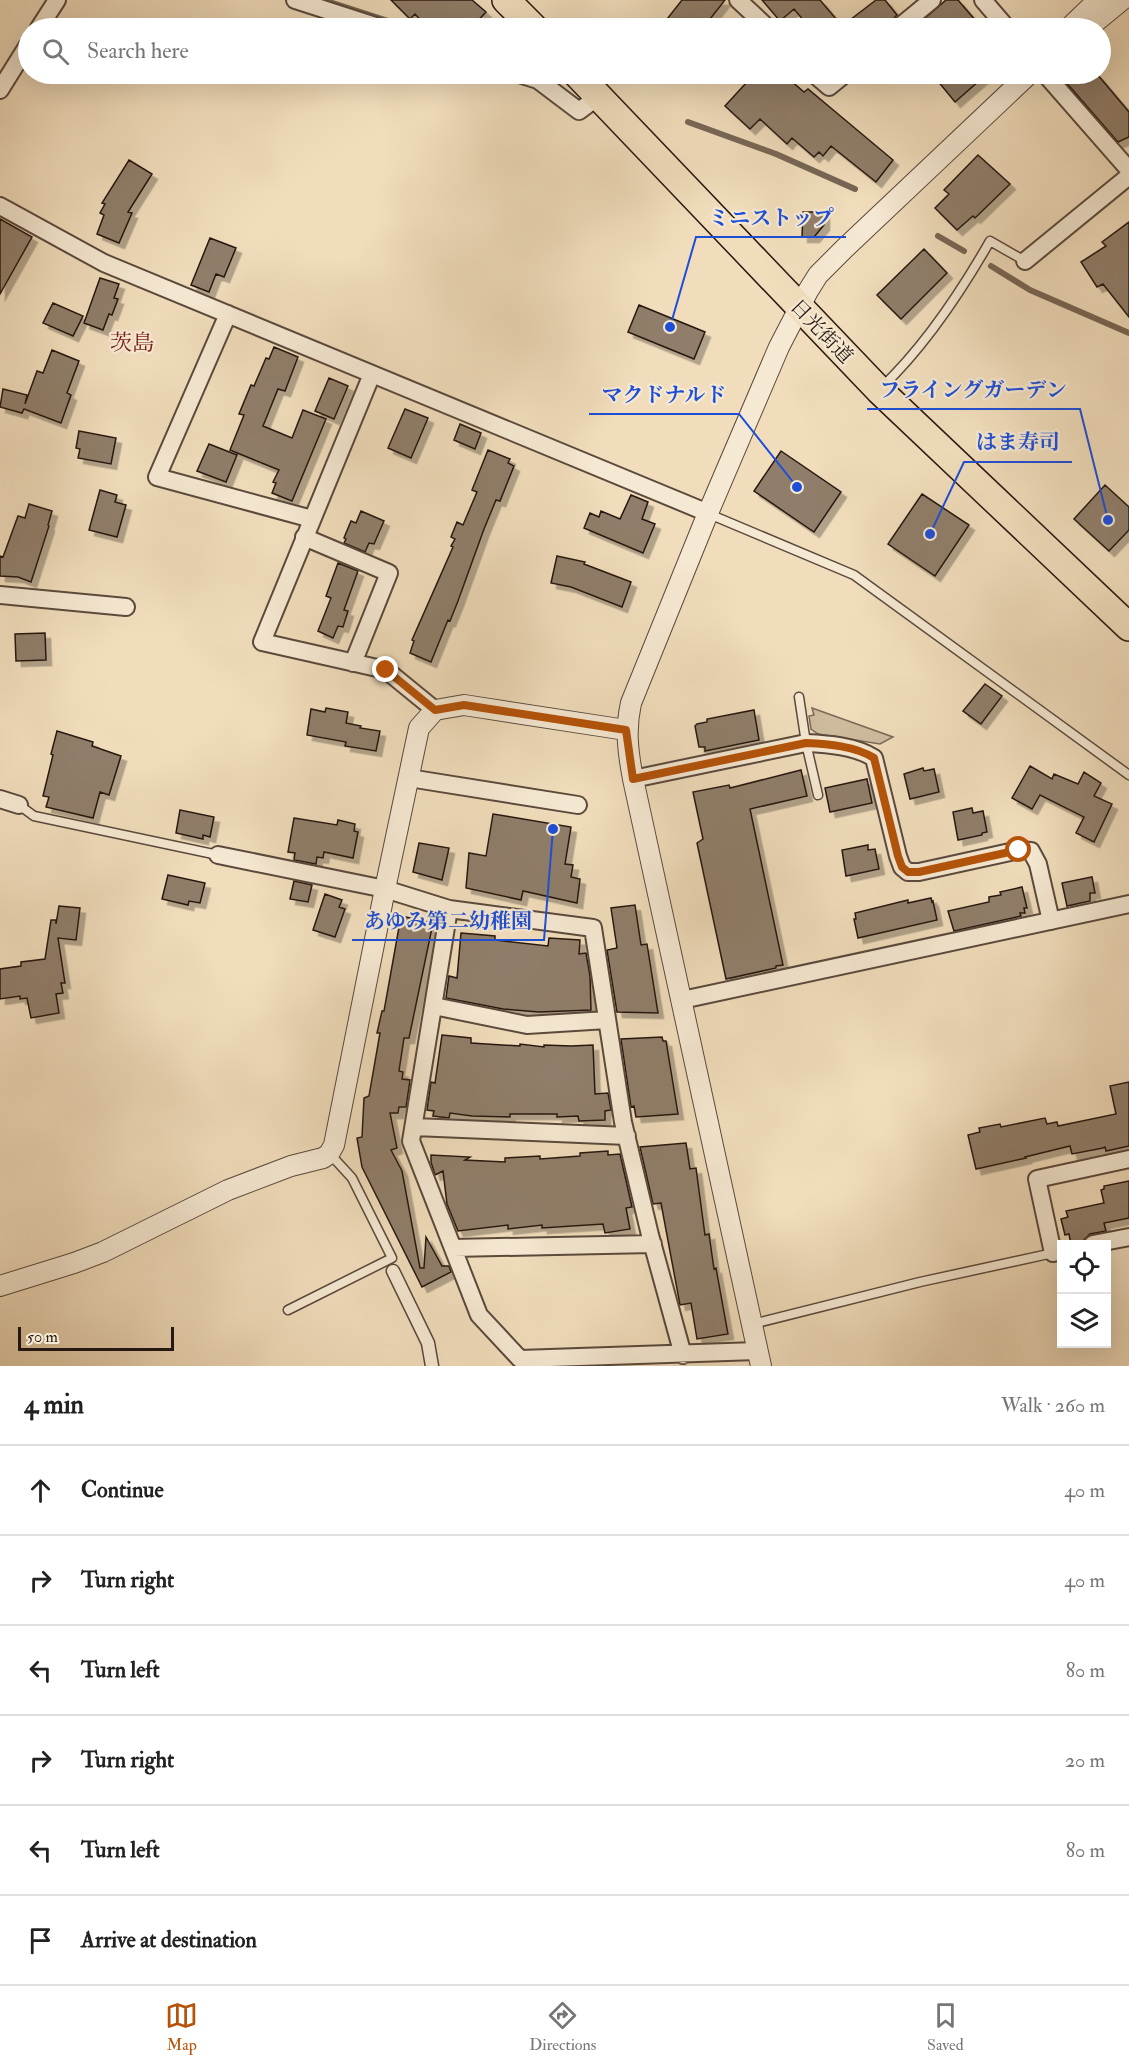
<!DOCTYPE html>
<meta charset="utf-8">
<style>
body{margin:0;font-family:"IM FELL Double Pica","Noto Serif JP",serif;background:#f2f2f2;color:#222}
.controls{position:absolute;right:18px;bottom:18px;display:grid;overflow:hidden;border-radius:0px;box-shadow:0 6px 24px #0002}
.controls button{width:54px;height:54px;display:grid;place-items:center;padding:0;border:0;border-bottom:2px solid #e0e0e0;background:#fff;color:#222;font:30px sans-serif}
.scale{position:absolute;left:18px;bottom:15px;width:156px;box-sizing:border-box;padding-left:6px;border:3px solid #271811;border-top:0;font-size:16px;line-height:21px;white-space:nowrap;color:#271811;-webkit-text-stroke:4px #f6e9d3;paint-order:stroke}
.stop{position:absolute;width:18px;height:18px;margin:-14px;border:4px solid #b45309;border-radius:50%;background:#fff}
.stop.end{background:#b45309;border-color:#fff;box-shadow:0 2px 6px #0008}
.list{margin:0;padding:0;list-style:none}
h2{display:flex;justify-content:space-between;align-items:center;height:78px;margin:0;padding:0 24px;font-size:26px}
h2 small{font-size:20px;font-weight:400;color:#767676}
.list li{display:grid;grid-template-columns:39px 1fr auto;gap:18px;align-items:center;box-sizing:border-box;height:90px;padding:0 24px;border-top:2px solid #e0e0e0}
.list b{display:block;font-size:22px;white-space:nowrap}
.list em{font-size:20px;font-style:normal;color:#767676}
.icon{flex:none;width:33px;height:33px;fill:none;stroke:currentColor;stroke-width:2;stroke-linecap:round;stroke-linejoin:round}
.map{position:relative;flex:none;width:1129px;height:1366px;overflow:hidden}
.search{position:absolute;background:#fff;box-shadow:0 6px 24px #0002;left:18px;right:18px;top:18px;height:66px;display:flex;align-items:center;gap:15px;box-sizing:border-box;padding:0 21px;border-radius:33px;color:#767676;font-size:22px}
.sheet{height:618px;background:#fff}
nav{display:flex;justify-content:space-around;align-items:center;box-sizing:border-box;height:84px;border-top:2px solid #e0e0e0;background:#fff;font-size:16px;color:#767676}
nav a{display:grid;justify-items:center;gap:3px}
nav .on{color:#b45309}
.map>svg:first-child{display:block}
.green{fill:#cfbc9f;stroke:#7b6a58;stroke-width:1.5}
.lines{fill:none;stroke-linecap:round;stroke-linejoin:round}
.stream{stroke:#765;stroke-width:6}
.building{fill:#907e6a;stroke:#271811;stroke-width:1.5;filter:url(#shadow)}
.service-casing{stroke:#5a493c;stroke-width:11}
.pedestrian-casing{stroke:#5a493c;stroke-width:15}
.minor-casing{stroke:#5a493c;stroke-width:20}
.tertiary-casing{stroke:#5a493c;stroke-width:22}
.trunk-casing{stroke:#271811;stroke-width:30}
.service{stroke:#f6e9d3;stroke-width:8}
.pedestrian{stroke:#f6e9d3;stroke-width:12}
.minor{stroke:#f6e9d3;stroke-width:16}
.tertiary{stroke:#f6e9d3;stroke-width:20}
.trunk{stroke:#f1ddbc;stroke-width:27}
.route{stroke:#b45309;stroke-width:8}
.labels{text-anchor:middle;stroke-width:4.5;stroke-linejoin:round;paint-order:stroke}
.street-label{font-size:20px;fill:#271811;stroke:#f6e9d3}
.quarter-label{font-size:22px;fill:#7a1f14;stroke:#f6e9d3}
.leader{fill:none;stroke:#1d4ed8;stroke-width:2}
.callout-dot{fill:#1d4ed8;stroke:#f6e9d3;stroke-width:2}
.callout-label{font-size:21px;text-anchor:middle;font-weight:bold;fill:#1d4ed8;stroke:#f6e9d3;stroke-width:4.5;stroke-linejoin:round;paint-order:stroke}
</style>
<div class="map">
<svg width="1129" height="1366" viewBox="0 0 1129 1366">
<defs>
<filter id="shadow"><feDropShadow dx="5.5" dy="5.5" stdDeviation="0" flood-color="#0004"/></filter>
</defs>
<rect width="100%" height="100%" fill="#f1ddbc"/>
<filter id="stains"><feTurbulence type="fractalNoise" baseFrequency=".00333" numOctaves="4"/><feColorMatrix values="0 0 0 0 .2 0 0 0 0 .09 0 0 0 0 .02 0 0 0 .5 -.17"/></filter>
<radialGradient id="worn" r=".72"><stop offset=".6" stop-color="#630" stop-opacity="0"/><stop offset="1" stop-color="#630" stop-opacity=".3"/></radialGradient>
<path class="green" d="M812 708 893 737 880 744 818 734 811 729 809 716 814 715Z"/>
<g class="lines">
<path class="stream" d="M323 0 410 28
M688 122 776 154 855 189
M938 236 964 251
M991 266 1030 290 1129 333"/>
</g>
<path class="building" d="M391 0H472L486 12 471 28H442L433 19 426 26 415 14 410 19Z
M682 0H725L703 28H660Z
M762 0H820L842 26 876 0H885L897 15 888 24V28H810L794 9 780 21Z
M946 0H958L982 28H914Z
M738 74H783L804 92 808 89 893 160 876 182 831 146 823 156 819 152 814 157 792 138 787 144 760 119 750 129 725 106 747 82Z
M932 74H987L955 102Z
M1071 74H1097L1129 112V137L1118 142 1064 80Z
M978 155 1010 184 975 218 973 216 957 230 935 208 949 194 944 190Z
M129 160 152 174 128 212 132 213 119 243 97 234 104 215 100 213 105 204 102 203Z
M803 212H824V225L814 237H802Z
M0 219 32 237 0 294Z
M1129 222V317L1103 284 1097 287 1081 262 1106 246 1102 242Z
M210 238 236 248 224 277 216 274 209 292 191 285Z
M924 249 947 273 901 319 877 295Z
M100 278 119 284 114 298 118 299 112 315 109 314 103 330 84 323Z
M53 303 83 316 73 336 43 323Z
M639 305 705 332 694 359 628 332Z
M274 347 298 357 285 391 278 389 263 426 292 438 303 410 326 419 292 501 272 493 276 483 273 482 279 470 230 450 244 415 239 414 251 385 254 386 266 358 269 359Z
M52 350 79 361 67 393 71 395 61 423 24 409 22 413 0 407 3 389 27 395 25 404 37 371 43 373Z
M329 378 348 386 334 419 315 411Z
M405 409 428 418 411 458 388 448Z
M460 424 481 433 475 449 454 440Z
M79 431 116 438 111 464 78 458 80 449 76 448Z
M209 444 237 455 226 482 197 471Z
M488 450 510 459 508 463 514 466 500 501 496 500 484 529 458 601 450 621 448 620 431 662 410 653 414 641 412 640 453 547 451 546 455 539 451 537 457 522 463 525 477 492 472 490Z
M781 451 841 492 814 532 754 491Z
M1105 485 1129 507V530L1109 551 1074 519Z
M100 490 117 495 115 502 126 505 117 537 89 530Z
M922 494 969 525 935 576 888 544Z
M631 495 648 502 642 519 655 524 643 553 584 528 590 513 599 517 601 511 620 519Z
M29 504 52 511 48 525 49 526 31 582 18 577 0 576V556L3 557 18 516 25 518Z
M361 511 384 521 374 544 369 543 365 552 344 543 346 539 344 538 351 521 356 523Z
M557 556 585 562 584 564 631 582 622 607 571 587 551 583Z
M338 563 358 571 344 610 348 611 343 627 338 626 333 638 318 631 331 598 326 596Z
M45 633 46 660 16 661 15 634Z
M985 684 1002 696 981 724 963 711Z
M326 708 348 712 346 723 361 726 360 728 380 731 376 751 345 746 346 742 307 735 311 709 325 712Z
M754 710 759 740 705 751V747H699L695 726 697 724 707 722V719Z
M57 731 93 742 92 746 121 756 109 795 100 792 93 818 46 807 49 797 43 796 53 755 51 754Z
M1030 766 1052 779 1054 774 1078 784 1084 772 1101 783 1094 796 1112 804 1094 842 1076 833 1084 817 1040 795 1032 809 1012 798Z
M923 768 924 771 934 769 939 792 910 799 904 774Z
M801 770 807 796 750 809 783 965 776 966V968L726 979 697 843 703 839 693 792 729 785 730 788Z
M867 779 872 803 830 812 825 788Z
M972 808 973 813 983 811 987 832 982 833V835L958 840 953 812Z
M180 810 214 817 210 837 203 835V839L176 833Z
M493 814 571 827 565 864 573 865 571 877 580 879 577 903 523 891 521 900 466 888 469 853 486 856Z
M294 818 337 825 338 820 355 824 354 831 358 832 353 858 324 852 323 858 317 857 316 864 294 860 295 853 288 852Z
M419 843 449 848 442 880 413 872Z
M868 845V850L875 849 879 869 846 876 842 850Z
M168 875 205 883 200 903 189 901 188 905 162 899Z
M1092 877 1095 893H1090V901L1067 906 1062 883Z
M294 881 312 885 308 902 290 899Z
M1022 887 1027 908H1024L1025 913H1020L1021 916 954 931 948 911 989 902V897L1001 895 1000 892Z
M325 894 342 900 339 907 345 909 335 937 313 930Z
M931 898 932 902 933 901 937 920 858 938 854 919H856L855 913 908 900V903Z
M635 905 641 945 647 944 658 1013 617 1012 607 950 617 948 611 908Z
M59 906 80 908 76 940 58 938 65 983H61L63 993 56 994 59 1013 31 1018 27 998 20 999V996L0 999V969L21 966V962L45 959 51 920H56V924Z
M401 916 433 923 409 1038H404L399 1071 403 1072 402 1079 410 1080 406 1107H399L398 1113H390L397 1148 391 1150 402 1171 420 1268H424L426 1237 442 1266H449L451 1272 422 1287 362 1167 357 1138 362 1137 364 1098 369 1096 380 1033H377L382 1011H384Z
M461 933 495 936V940L548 946 549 938 580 940 579 954 586 953 590 976 591 1010 539 1012 503 1009 446 998 449 976 457 978Z
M442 1035 471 1038V1043L520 1046V1044L544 1047V1045L571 1046 593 1045 595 1094 608 1093 611 1110 605 1111V1120L579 1121 578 1116 557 1117V1114H510V1117L472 1116 450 1113 449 1118 433 1116 434 1111 427 1110 431 1082 435 1083Z
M662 1037 663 1041H666L678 1114 636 1117 634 1106 631 1107 621 1039Z
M1129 1082V1146L1106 1151 1105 1147 1103 1148 1072 1154 1070 1146 1025 1157 1026 1158 976 1169 968 1135 980 1132 979 1128 1000 1124 1001 1127 1045 1118 1047 1124 1057 1122 1058 1126 1116 1114 1110 1086Z
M686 1143 690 1169 696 1168 705 1235 709 1234 714 1269 716 1268 728 1334 697 1339 691 1303 680 1305 661 1203 653 1204 640 1147Z
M608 1151V1155L620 1154 632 1207 626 1208 630 1229 605 1233 603 1224 542 1228V1225L508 1229V1225L458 1231 447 1204 443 1171 435 1175 431 1162V1155L470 1157 465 1160 505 1162V1158L540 1156V1159L580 1156V1153Z
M1129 1181V1218L1104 1223 1106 1231 1090 1234 1083 1241 1071 1244 1069 1234 1065 1235 1061 1219 1068 1217 1066 1211 1104 1203 1101 1190 1104 1189V1186Z"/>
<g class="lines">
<g class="service-casing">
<path id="service" d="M882 387C923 348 962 290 990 241L1025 261
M709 514 854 575 1129 775
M799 697 806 743 818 795
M19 805 34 816 218 855
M288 1310 392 1258 352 1178 330 1154
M753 1324 920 1282 1053 1253"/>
</g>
<g class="pedestrian-casing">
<path id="pedestrian" d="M393 1271 428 1343 432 1366"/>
</g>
<g class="minor-casing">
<path id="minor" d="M295 0 382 28
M738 0 768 28
M983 0 1007 28
M39 28 57 0
M898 28 932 0
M519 74 538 80 579 111 599 96
M814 74 829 87 845 74
M1045 74 1129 170
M0 90 28 45
M0 206 104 263 708 513
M1025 261 1129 176
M228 314 157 477 312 519
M372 374 262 642 386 670 435 710
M304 537 389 573 353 663
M0 595 126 607
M409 778 578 805
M633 779 806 743C828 744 855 746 874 758L898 856 902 867 908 872H919L1019 850 1031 851 1038 864 1051 921
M0 799 19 805
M218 855 385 889 449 909
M682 1000 1129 904
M434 1006 527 1025 607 1020
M414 1127 627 1136
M1093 1244 1129 1237
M453 1248 653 1244
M1062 1251 1053 1253 1037 1179 1129 1159
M683 1355 650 1235 623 1122 593 928 449 909 411 1141 479 1315 520 1359 757 1351"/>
</g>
<g class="tertiary-casing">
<path id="tertiary" d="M1069 28 1098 0
M1088 28 1122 0
M0 1286 74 1263 103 1252 228 1190 291 1166 323 1158 329 1154 334 1145 385 889 419 728 435 710 464 705 626 730
M761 1366 633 779C628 752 625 730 631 703L708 513 779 347 808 291 818 275 845 248 1029 74"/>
</g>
<g class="trunk-casing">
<path id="trunk" d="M506 0 534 28
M577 74 879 390 1129 627"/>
</g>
<use href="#service" class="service"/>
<use href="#pedestrian" class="pedestrian"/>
<use href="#minor" class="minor"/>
<use href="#tertiary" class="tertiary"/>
<use href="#trunk" class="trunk"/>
</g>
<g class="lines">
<path class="route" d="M386 670 435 710 464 705 626 730 633 779 806 743C828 744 855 746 874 758L898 856 902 867 908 872H919L1019 850"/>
</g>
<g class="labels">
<g class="street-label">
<text transform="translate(822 331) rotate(46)" y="7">日光街道</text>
</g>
<g class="quarter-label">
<text x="132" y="350">茨島</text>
</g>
</g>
<path class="leader" d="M670 327L696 237H846M1108 520L1080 409H867M797 487L739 414H589M930 534L964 462H1072M553 829L544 940H352"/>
<g class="callout-dot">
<circle cx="670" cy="327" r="6"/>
<circle cx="1108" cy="520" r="6"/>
<circle cx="797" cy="487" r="6"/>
<circle cx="930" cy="534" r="6"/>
<circle cx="553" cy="829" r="6"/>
</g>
<g class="callout-label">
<text x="771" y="225">ミニストップ</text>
<text x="973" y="397">フライングガーデン</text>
<text x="664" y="402">マクドナルド</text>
<text x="1018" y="449">はま寿司</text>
<text x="448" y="928">あゆみ第二幼稚園</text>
</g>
<rect width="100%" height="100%" filter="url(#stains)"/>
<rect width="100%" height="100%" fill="url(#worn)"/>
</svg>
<div class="controls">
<button><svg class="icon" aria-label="locate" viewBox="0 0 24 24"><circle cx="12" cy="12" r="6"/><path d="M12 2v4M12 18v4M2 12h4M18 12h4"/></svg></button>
<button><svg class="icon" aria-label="layers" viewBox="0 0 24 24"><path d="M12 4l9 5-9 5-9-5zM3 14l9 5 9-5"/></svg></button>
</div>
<div class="scale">50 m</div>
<div class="stop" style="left:1019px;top:850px"></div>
<div class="stop end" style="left:386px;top:670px"></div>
<div class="search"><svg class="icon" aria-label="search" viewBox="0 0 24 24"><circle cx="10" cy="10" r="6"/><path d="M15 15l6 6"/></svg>Search here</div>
</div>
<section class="sheet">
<h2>4 min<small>Walk · 260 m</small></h2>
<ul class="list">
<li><svg class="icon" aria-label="ahead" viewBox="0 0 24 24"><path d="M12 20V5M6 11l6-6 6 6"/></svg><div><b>Continue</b></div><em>40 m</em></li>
<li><svg class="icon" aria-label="right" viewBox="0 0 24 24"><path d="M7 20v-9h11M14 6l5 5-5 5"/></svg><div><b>Turn right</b></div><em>40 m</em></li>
<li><svg class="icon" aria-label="left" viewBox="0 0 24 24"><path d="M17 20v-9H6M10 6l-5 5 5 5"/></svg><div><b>Turn left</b></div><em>80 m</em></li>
<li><svg class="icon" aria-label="right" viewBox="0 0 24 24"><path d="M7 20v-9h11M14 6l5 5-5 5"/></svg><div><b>Turn right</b></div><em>20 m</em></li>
<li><svg class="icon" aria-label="left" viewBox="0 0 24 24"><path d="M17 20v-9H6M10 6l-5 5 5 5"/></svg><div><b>Turn left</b></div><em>80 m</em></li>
<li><svg class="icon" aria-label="arrive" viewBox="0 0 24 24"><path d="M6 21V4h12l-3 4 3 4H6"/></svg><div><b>Arrive at destination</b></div></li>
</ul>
</section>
<nav>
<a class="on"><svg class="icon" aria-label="map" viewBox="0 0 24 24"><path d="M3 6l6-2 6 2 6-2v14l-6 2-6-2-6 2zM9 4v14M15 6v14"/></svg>Map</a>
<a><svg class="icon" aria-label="directions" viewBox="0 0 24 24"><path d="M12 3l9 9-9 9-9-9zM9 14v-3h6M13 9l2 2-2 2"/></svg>Directions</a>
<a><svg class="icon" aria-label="saved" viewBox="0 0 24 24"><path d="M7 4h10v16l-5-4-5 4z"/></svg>Saved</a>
</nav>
